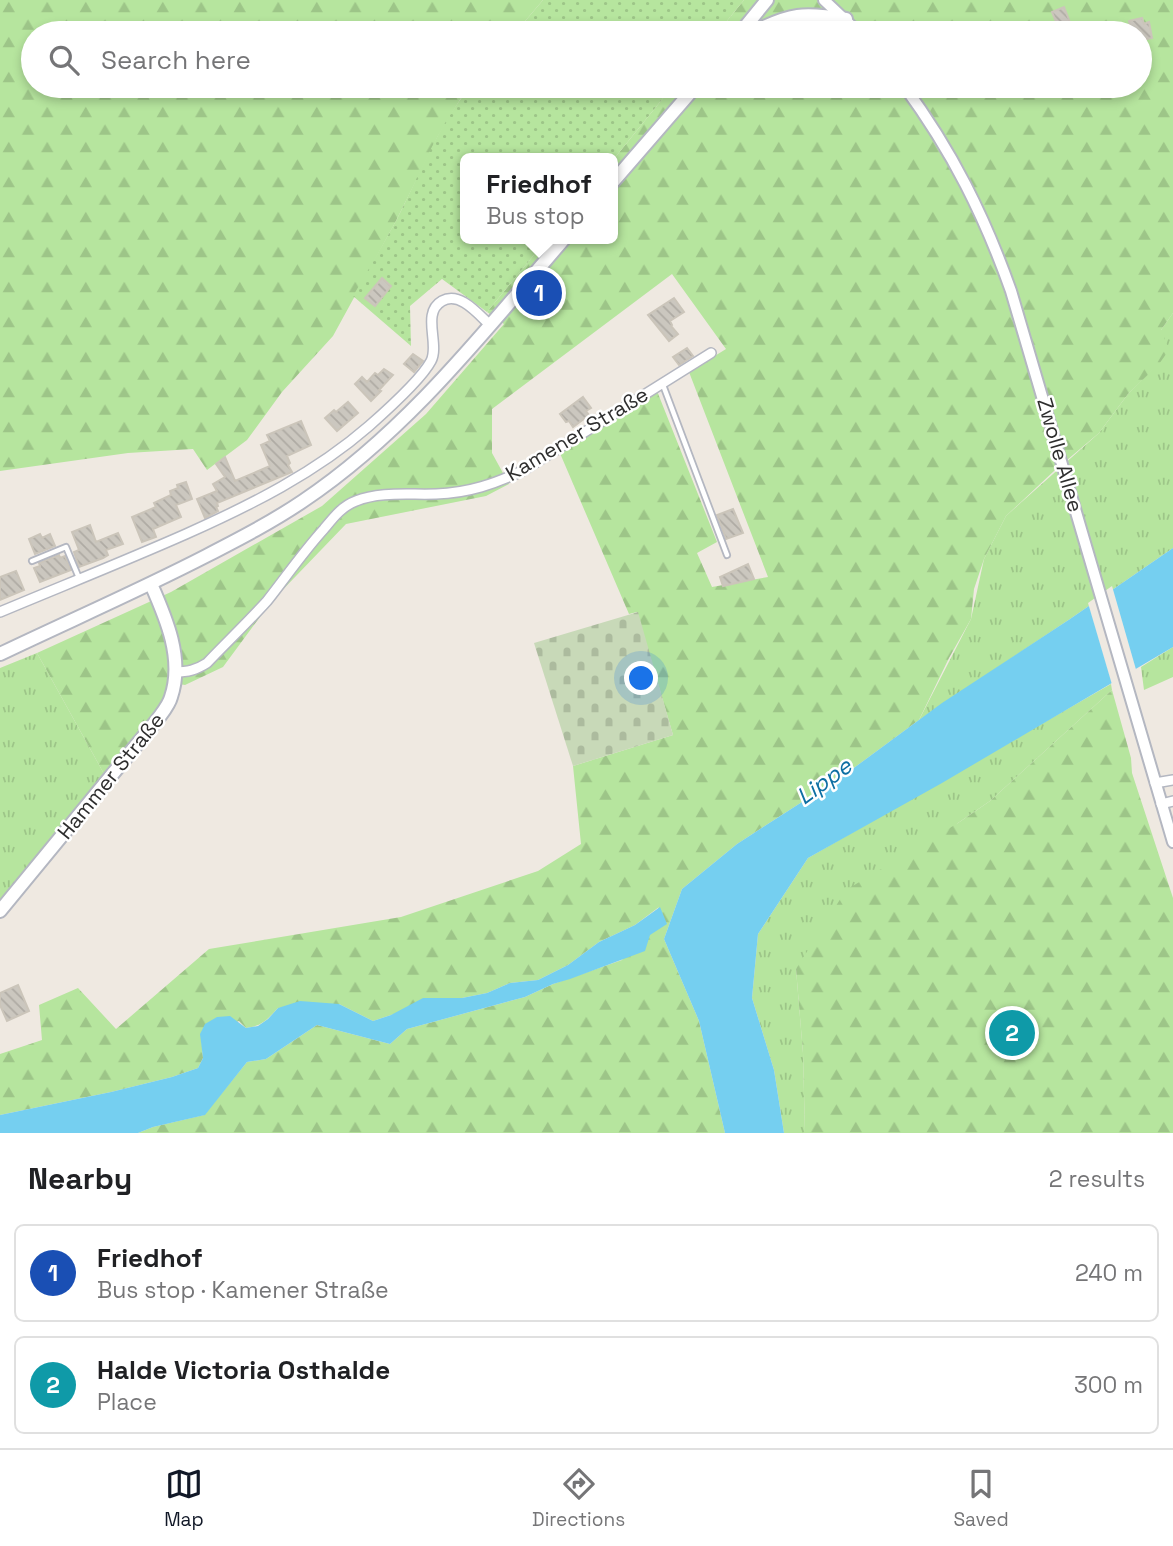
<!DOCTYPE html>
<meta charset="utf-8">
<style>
body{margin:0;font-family:"Space Grotesk",sans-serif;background:#f6f6f6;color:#202124}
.you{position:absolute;left:642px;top:679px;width:24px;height:24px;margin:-18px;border:5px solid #fff;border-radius:50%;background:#1a73e8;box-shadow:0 0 0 10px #1a73e833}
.badge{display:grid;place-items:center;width:46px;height:46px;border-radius:50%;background:#111827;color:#fff;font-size:23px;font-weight:700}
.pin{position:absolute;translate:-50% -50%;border:4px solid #fff;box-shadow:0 2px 7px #0006}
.popup{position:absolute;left:460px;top:153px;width:158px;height:91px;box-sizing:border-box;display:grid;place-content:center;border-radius:10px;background:#fff;filter:drop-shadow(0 2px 5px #0005);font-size:23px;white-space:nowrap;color:#757577}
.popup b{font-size:26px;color:#202124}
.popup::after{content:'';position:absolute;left:50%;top:100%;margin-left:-14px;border:14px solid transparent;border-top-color:#fff}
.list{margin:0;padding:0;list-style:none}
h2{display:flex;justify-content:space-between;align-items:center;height:91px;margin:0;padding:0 28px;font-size:30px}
h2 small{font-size:23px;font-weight:400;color:#757577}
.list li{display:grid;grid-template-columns:46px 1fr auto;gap:21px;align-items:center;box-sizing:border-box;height:98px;margin:0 14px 14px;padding:0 14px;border:2px solid #e0e0e0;border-radius:10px}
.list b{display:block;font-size:26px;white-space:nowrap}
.list p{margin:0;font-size:23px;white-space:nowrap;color:#757577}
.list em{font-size:23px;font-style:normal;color:#757577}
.icon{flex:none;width:38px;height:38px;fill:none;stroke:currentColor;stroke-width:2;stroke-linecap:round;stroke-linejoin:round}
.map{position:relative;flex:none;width:1173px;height:1133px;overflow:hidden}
.search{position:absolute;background:#fff;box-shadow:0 4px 10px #0003;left:21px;right:21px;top:21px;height:77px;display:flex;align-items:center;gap:18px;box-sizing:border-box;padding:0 24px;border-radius:38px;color:#757577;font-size:26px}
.sheet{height:315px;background:#fff}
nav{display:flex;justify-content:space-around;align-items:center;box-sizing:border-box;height:98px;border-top:2px solid #e0e0e0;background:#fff;font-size:19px;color:#757577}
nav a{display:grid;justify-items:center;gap:4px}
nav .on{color:#111827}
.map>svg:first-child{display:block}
.grass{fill:url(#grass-tufts)}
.forest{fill:url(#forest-firs)}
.cemetery{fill:url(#cemetery-stones)}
.garden{fill:url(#garden-dots)}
.water{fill:#75cff0}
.pier{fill:#efe9e1}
.building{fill:url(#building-back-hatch);stroke:#cbc5ba;stroke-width:2}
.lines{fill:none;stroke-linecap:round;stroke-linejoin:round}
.service-casing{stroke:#b4b7c1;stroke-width:8}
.minor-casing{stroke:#b4b7c1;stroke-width:12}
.tertiary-casing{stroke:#b4b7c1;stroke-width:14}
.secondary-casing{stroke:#b4b7c1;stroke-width:16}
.service{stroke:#fff;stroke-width:4.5}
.minor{stroke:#fff;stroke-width:9}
.tertiary{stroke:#fff;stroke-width:10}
.secondary{stroke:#fff;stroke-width:12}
.labels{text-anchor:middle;stroke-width:5;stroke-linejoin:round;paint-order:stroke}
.street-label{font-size:21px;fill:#2e2e2e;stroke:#fff}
.water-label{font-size:23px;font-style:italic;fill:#0d6fa3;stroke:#fff}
</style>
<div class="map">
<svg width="1173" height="1133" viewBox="0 0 1173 1133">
<defs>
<pattern id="grass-tufts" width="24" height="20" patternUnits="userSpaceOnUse" patternTransform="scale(1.75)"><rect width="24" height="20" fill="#b6e59e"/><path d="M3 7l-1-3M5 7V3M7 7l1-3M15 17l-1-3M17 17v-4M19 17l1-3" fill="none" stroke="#9dc588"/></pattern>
<pattern id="forest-firs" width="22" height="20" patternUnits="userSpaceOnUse" patternTransform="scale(1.75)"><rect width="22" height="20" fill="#b6e59e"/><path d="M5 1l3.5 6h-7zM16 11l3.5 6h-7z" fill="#9dc588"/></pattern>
<pattern id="cemetery-stones" width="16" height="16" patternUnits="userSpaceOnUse" patternTransform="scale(1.75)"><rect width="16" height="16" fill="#c8d9b8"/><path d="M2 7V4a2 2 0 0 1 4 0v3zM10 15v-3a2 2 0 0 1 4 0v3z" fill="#acbb9e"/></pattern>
<pattern id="garden-dots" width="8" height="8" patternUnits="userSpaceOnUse" patternTransform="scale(1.75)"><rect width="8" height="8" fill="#b6e59e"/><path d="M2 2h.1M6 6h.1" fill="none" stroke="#9dc588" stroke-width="1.8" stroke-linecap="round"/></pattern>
<pattern id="building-back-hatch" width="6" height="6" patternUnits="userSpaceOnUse" patternTransform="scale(1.75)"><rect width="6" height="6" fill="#cbc7bf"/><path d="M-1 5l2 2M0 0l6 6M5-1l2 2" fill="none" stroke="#afaba4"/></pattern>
</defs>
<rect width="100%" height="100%" fill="#efe9e1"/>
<path class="grass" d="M1173 313V548L1070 619 919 720 971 619 984 559 1006 516 1099 433 1128 394 1157 365 1161 330Z
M1173 647V677L1144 690 1141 667Z
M37 653 108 781 0 910V668Z
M1111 684 1112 690 990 801 958 823 796 969 803 1053 805 1133H784L774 1070 752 998 758 934 808 858Z"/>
<path class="forest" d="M0 0H543L515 33H33V86H471L461 98 438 136 396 221 333 336 282 392 247 440 207 470 193 449 128 453 0 471Z
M744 0H1173V313L1161 330 1169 350 1159 364 1128 394 1099 433 1054 471 1006 516 984 559 974 589 971 619 949 658 919 720 847 773 737 844 682 889 664 939 699 1021 725 1133H138L153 1127 204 1115 247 1062 266 1059 317 1025 390 1044 407 1029 525 997 553 984 622 960 659 907 635 925 599 942 568 965 538 980 510 983 487 993 462 998 391 1015 373 1021 339 1004 278 1008C267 1020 262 1026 246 1028L239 1021 201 1034 203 1058 198 1068 172 1077 111 1092 0 1115V1054L42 1040 39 1005 78 988 116 1029 209 949 401 917 538 871 581 844 573 766 673 735 637 612 629 614 559 451 657 391 717 542 697 553 712 587 768 577 689 372 726 349 672 274 492 409V453L509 484 486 496 346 524 271 602 223 667 185 685 174 683 171 698 108 781 37 653 171 592 322 506 426 414 504 324 487 312 547 239H612L613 160 673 86H1140V33H717Z
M1112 690 1131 758 1132 773 1173 898V1133H805L803 1053 796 969 846 890 958 823 990 801Z"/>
<path class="cemetery" d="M638 612 673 735 573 766 534 643Z"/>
<path class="garden" d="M543 0H744L717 33H515Z
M471 86H673L613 160 612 158H466V239H547L487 312 442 279 410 306 411 346 353 296C368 270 383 245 397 219 420 174 438 125 471 86Z"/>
<path class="water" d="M1173 548V647L942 783 808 858 758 934 752 998 774 1070 784 1133H725L699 1021 664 939 682 889 737 844 847 773 942 703 1070 619Z
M660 907 667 924 650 935 645 951 570 979 553 984 525 997 407 1029 390 1044 317 1025 266 1059 247 1062 205 1115 153 1127 138 1133H0V1115L111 1092 172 1077 198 1068 203 1058 200 1034 205 1024 217 1017 230 1016 246 1028 258 1026 268 1019 278 1008 300 1001 339 1004 373 1021 391 1015 423 998H462L487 993 510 983 538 980 568 965 599 942 635 925Z"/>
<path class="pier" d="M1112 586 1137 673 1113 688 1088 603Z"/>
<path class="building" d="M1064 7 1071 25 1052 33H1031L1056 22 1052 12Z
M1142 18 1144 24 1149 22 1152 38 1142 40 1140 33H1132L1129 21Z
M382 278 391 286 375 306 365 298Z
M674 298 684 312 670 321 672 325 671 326 678 334 669 341 648 315Z
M687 348 693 356 679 365 673 357Z
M413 354 423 361 414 372 404 364Z
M384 369 393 375 379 390 381 391 371 401 355 384 362 377 367 382 375 373 378 375Z
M583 397 591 408 586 411 589 415 573 427 569 421 566 422 560 414Z
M348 402 358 413 337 431 325 418 334 410 336 412Z
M301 421 311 445 287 456 290 463 288 465 292 472 217 503 218 506 216 507 218 511 205 518 197 499 217 491 213 484 225 477 216 464 225 457 235 481 270 466 261 445 270 441 267 435Z
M186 482 192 499 176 505 181 517 153 529 156 537 142 542 132 517 156 507 154 503 171 495 170 491 178 488 177 485Z
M733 509 743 533 726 539 717 515Z
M90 525 96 542 118 533 123 544 106 550 108 555 103 558 79 567 74 552 79 550 72 532Z
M40 534 42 538 50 534 55 546 35 554 29 539Z
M59 555 60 558 65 556 71 570 40 582 34 568 40 566 39 563Z
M748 564 754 579 723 586 720 577Z
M16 571 24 590 0 600V577Z
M18 985 29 1011 7 1021 0 1005V993Z"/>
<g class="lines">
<g class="service-casing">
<path id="service" d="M663 385 727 555
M32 561 66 547 79 578"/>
</g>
<g class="minor-casing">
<path id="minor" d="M0 612C62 586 125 561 186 534 251 505 315 473 369 426 386 411 421 380 431 361 440 344 421 313 442 301 460 291 478 314 490 325
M175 672C188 672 196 670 207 663 227 642 248 622 267 601 286 577 303 552 324 529 333 518 342 506 356 501 380 491 410 495 436 494 468 493 495 484 524 470L711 353
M1155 783 1173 780
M1161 804 1173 801"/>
</g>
<g class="tertiary-casing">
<path id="tertiary" d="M824 0 859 33
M904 86C952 151 984 215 1011 291L1173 842"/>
</g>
<g class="secondary-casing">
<path id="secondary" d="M740 33 767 0
M752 33C790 13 804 12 846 19
M612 183 696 86
M0 654C69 621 138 591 206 556 239 539 272 522 303 501 406 432 484 332 564 239
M0 911 157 720C162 713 169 705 171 697 184 659 166 618 151 584"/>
</g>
<use href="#service" class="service"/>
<use href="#minor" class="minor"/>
<use href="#tertiary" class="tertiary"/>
<use href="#secondary" class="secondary"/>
</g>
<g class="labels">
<g class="street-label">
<text transform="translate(577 434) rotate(-31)" y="7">Kamener Straße</text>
<text transform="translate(1060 455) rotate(74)" y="7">Zwolle Allee</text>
<text transform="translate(111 776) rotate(-51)" y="7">Hammer Straße</text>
</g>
<g class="water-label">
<text transform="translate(824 781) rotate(-36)" y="8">Lippe</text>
</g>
</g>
</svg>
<div class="you"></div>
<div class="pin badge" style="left:539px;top:293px;background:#1a4fb4">1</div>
<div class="popup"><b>Friedhof</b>Bus stop</div>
<div class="pin badge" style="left:1012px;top:1033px;background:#0f9aa8">2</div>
<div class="search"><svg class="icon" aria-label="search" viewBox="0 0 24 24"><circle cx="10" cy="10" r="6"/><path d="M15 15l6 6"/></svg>Search here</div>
</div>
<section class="sheet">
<h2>Nearby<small>2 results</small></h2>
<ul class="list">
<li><span class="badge" style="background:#1a4fb4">1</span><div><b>Friedhof</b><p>Bus stop · Kamener Straße</p></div><em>240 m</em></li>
<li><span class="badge" style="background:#0f9aa8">2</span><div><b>Halde Victoria Osthalde</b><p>Place</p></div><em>300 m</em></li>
</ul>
</section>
<nav>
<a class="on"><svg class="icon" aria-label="map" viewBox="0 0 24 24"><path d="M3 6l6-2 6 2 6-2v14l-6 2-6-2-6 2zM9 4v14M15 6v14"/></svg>Map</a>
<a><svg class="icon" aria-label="directions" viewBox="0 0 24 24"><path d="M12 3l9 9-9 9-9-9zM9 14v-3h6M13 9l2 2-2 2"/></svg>Directions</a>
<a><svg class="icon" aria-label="saved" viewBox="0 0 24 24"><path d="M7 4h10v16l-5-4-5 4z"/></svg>Saved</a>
</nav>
